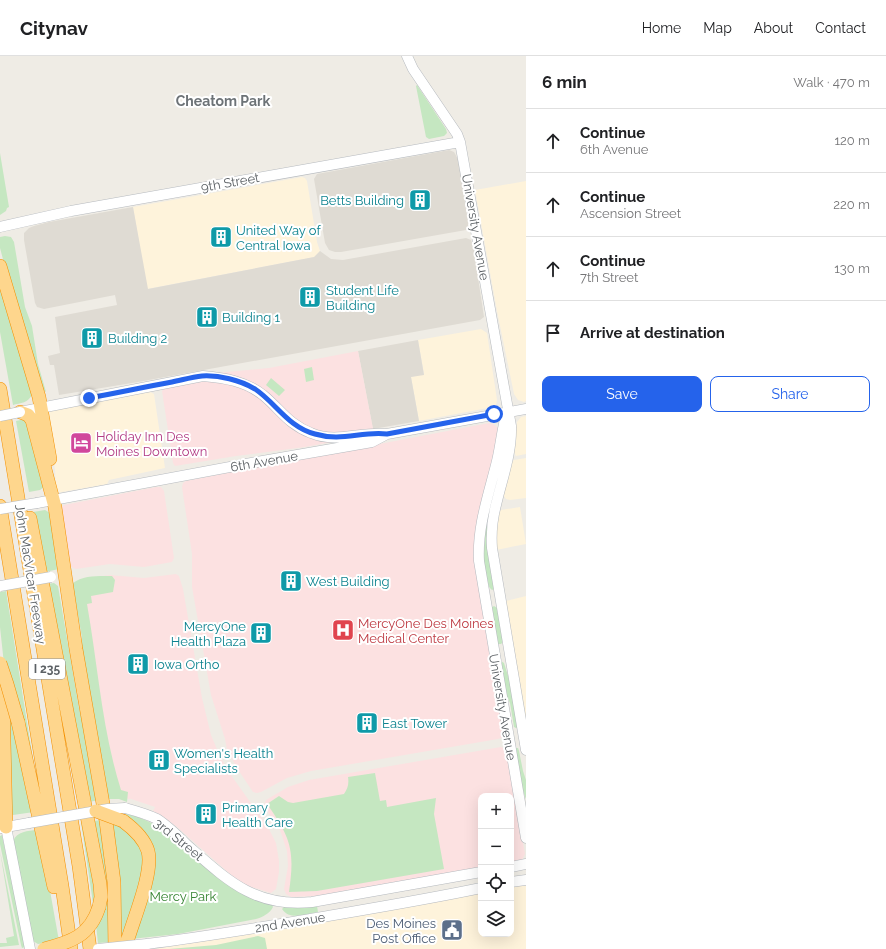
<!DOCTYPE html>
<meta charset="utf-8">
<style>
body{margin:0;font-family:Raleway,sans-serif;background:#f6f6f6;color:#202124}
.controls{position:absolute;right:12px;bottom:12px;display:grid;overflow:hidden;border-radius:8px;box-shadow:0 4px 16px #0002}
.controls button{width:36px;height:36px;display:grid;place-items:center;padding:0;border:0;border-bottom:1px solid #e0e0e0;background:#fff;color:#202124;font:20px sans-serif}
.stop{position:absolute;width:12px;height:12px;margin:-9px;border:3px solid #2563eb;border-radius:50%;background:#fff}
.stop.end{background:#2563eb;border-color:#fff;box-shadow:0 1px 4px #0008}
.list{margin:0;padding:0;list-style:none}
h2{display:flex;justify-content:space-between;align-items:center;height:52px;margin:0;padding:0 16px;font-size:17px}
h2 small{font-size:13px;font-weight:400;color:#757577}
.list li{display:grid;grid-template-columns:26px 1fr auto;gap:12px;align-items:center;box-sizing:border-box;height:64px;padding:0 16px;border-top:1px solid #e0e0e0}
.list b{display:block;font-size:15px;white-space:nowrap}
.list p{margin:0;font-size:13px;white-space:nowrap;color:#757577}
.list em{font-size:13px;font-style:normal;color:#757577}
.actions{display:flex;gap:8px;padding:12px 16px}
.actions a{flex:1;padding:9px 0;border:1px solid #2563eb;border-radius:8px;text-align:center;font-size:14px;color:#2563eb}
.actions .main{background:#2563eb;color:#fff}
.icon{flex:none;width:22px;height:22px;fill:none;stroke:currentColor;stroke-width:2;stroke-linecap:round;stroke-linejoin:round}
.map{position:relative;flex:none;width:526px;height:893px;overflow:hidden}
header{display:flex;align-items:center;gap:24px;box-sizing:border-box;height:56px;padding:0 20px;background:#fff;border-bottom:1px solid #e0e0e0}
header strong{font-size:19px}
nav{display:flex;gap:22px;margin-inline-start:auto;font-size:14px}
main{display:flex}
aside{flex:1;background:#fff}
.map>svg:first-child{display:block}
.commercial{fill:#fef3db}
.education{fill:#dfdbd3}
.medical{fill:#fce1e1}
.green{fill:#c5e7c1}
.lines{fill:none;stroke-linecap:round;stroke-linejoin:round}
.secondary-casing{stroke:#b6babf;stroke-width:11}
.highway-casing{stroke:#f49000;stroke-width:14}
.secondary{stroke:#fff;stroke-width:10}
.highway{stroke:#fed68d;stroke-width:13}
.secondary-bridge-casing{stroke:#b6babf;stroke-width:11;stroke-linecap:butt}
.highway-bridge-casing{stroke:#f49000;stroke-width:14;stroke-linecap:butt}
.secondary-bridge{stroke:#fff;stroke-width:10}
.highway-bridge{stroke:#fed68d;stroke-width:13}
.route{stroke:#2563eb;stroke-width:5}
.labels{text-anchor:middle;stroke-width:4;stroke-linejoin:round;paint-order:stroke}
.shield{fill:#fff;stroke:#8d9093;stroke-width:1}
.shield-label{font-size:12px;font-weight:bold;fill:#5c6165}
.street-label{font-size:13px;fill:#5c6165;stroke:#fff}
.culture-label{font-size:13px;fill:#0d838f;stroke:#fff;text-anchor:start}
.hotel-label{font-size:13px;fill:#b23c85;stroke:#fff;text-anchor:start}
.health-label{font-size:13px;fill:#be3a42;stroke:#fff;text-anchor:start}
.park-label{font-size:13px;fill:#388534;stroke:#fff}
.service-label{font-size:13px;fill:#4e5e75;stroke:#fff;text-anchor:end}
.neighbourhood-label{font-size:14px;font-weight:bold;fill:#6d7377;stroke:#fff}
</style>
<header>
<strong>Citynav</strong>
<nav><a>Home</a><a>Map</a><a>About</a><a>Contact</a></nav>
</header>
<main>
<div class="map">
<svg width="526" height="893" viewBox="0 0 526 893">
<rect width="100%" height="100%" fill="#efece5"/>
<path class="commercial" d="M302 121 305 122 307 125 317 186 320 195 315 201 147 233 133 151Z
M526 125V345L524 346 518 344 514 338 497 255 475 134Z
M481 273 487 277 497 344 496 349 493 351 419 365 411 321 424 318 418 284Z
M150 336 154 338 165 412 109 424 107 428 56 437 55 414 46 356Z
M526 360V398L516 400 514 396 517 366 521 361Z
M526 402V442L510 444 506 443 503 439 512 406 514 404Z
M520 451 526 488 496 494 495 483 498 457 501 454Z
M526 540V670L506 545Z
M520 830H526V893H155L312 868 481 837V878H511V831Z"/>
<path class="education" d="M449 94 454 96 458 103 468 165V171L466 174 341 196H335L329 194 325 187 314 123 317 118Z
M133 151 148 233 314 201 320 195 331 203 343 204 466 182 471 184 473 189 484 261 480 264 138 326 59 339 54 309H50L48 300 60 297 55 261 117 249 115 239 44 253 37 251 35 247 24 184V177L29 172 34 170 49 166Z
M418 284 424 319 411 321 419 365 373 373 358 295Z"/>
<path class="medical" d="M358 295 373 373 333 378 307 371 240 322 217 317 269 312Z
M207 325 244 331 332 386 305 391 236 400 175 410 173 407 162 335 165 332Z
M489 367 493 368 498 372V380L479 460 503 678V681L498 683 311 715 287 722 261 736 257 737 253 736 237 712 227 694 225 683 211 639 192 531V498L182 431 183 427 186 425Z
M156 431H161L164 435 174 502 172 506 144 511 110 508 76 513 71 511 61 452 64 449Z
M176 518 179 520 183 533 202 642 211 679 219 698 228 715 268 771 276 787 279 805V816L276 833 271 837 248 830 231 819 177 771 161 759 153 755 155 751 131 743 118 742 83 559 78 524 110 519 144 522Z
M501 691 504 692 507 696 525 798 522 804 511 806V740H481V811L315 840 291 841 286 838 284 833 288 810 287 795 280 774 264 750 266 744 288 731 309 724Z"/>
<path class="green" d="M417 29 446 73 447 77 444 80 429 83 426 81 416 30Z
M0 97 9 151 7 152 6 155 0 159Z
M5 180 11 181 14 186 25 251 32 270 38 308 46 336 42 333 12 237 0 192V181Z
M0 223 32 338C29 347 20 347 13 349L0 276Z
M312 311 314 324 306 326 304 313Z
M271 322 285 334 279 340 266 329Z
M25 363 44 431 40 434 29 436 16 365Z
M45 454 50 457 59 513 45 516 33 456Z
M486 462H490L494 533 492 534 489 531 483 507Z
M112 520 115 524 113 536 91 540 92 547 87 548C98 610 102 674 121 734L128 736 127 746 119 743H108L82 592V582L73 530V527C83 519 100 520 112 520Z
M54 527 58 530 79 652 87 683 99 744 89 746 47 528Z
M6 535 40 747 4 608 0 571V536Z
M494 550 497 552 503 586 501 588H498L491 552Z
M501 605 504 607 510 626 518 671 516 672 514 671 510 647 503 630 500 606Z
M8 661H11L34 756 13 759 11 758Z
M516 692H518L519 695 523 715 526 724V743L521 730Z
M375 717 380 745 386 744 387 751 436 742 434 758 444 813 317 835 289 836C295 794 291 782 267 748L279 740 288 746 293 747 344 738C348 732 349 728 348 721Z
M126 758C163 764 189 799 218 822 234 835 253 842 272 849L273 851C270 857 263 861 256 863L178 878 131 883 153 807 125 762Z
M102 764 108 811 111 886 98 887 96 869 93 765Z
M81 766H83L96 835 94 854Z
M112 766 122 769 139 787 145 805 124 881 121 880 119 822Z
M37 774 47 818 59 885 38 888 33 885 13 785C17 775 28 775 37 774Z
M2 779 25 891 22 892 21 889 0 788V780Z
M0 795 19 889 0 891V887H7L6 882 14 880Z
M317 850 318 856C306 858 290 865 282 853L284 851 305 852Z
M258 880 265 882 267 893H169L216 889Z"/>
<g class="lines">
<g class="secondary-casing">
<path id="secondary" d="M407 0 413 13 457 78 460 86 511 370C512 397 502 423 496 449 492 464 491 478 492 492L526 694
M0 171 71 155 460 86
M20 356 203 320C225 322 245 325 263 339 281 354 288 368 311 377 337 388 361 375 387 378
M507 356C502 372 501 388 497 405 489 438 477 470 479 505L526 782
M37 447 257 406 372 386 387 378 526 353
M125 752C136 755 147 758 157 763 168 770 178 780 187 789 227 824 255 852 312 846L481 816
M6 771 30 893
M0 772 29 767
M511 811 526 808
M511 826 526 824
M147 888C196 882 244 874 293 866 356 855 419 845 481 832"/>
</g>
<g class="highway-casing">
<path id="highway" d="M0 210 39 341 50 403
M0 333 79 810 90 893
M20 356 28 359 32 364 55 451 76 593 106 765 114 826 115 893
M0 450 62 830 71 893
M30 462 100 828 101 841 99 851
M1 618 3 643 6 771
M18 666 54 831
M123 765C134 773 144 782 148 795 154 818 131 868 125 893"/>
</g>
<use href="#secondary" class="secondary"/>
<use href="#highway" class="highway"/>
<g class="secondary-bridge-casing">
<path id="secondary-bridge" d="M0 360 20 356
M0 453 37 447
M0 530 51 521
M29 767 108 753 125 752
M98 893 147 888"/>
</g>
<g class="highway-bridge-casing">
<path id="highway-bridge" d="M0 607 7 628 18 666
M96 755 123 765
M44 893C71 886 90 880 99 851"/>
</g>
<use href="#secondary-bridge" class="secondary-bridge"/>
<use href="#highway-bridge" class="highway-bridge"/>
</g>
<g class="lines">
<path class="route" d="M89 342C117 337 144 331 172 326 182 324 192 321 202 320 219 319 240 324 255 333 276 347 288 371 315 378 342 386 361 375 387 378L494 358"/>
</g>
<defs>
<g id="building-square" transform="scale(1.15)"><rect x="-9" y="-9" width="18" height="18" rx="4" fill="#0f9aa8" stroke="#fff"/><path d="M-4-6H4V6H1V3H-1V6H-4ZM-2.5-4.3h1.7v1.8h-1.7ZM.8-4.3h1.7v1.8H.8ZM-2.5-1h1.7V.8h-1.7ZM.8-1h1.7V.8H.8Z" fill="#fff"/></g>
<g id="hotel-square" transform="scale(1.15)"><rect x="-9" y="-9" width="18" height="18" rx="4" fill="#d1479c" stroke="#fff"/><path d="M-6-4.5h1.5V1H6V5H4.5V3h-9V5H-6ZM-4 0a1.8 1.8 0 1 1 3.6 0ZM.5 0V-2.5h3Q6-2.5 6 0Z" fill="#fff"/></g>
<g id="hospital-square" transform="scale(1.15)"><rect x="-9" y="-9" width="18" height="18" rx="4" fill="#e0444e" stroke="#fff"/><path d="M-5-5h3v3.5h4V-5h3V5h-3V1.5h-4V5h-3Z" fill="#fff"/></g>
<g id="civic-square" transform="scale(1.15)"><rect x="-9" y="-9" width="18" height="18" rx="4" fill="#5c6f8a" stroke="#fff"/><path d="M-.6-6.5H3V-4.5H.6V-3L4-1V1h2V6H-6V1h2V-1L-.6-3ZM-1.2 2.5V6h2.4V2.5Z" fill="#fff"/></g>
</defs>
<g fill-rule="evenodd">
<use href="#building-square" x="420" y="144"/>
<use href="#building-square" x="221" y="181"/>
<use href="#building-square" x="310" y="241"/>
<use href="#building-square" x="207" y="261"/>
<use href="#building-square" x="92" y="282"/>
<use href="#hotel-square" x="81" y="387"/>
<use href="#building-square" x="291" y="525"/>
<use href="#hospital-square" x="343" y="574"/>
<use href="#building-square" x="261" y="577"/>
<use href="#building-square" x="138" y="608"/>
<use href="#building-square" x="367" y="667"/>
<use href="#building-square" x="159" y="704"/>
<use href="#building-square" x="206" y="758"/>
<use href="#civic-square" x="452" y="874"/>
</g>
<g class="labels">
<rect class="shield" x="29" y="603" width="36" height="20" rx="3"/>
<g class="shield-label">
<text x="47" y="617">I 235</text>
</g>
<g class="street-label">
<text transform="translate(230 126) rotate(-10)" y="5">9th Street</text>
<text transform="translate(476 171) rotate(80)" y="5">University Avenue</text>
<text transform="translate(264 405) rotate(-10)" y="5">6th Avenue</text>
<text transform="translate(31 518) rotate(81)" y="5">John MacVicar Freeway</text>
<text transform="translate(503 651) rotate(80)" y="5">University Avenue</text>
<text transform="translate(179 783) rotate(39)" y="5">3rd Street</text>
<text transform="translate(290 866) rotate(-9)" y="5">2nd Avenue</text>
</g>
<g class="culture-label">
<text x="404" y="149" text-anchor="end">Betts Building</text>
<text x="236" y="179">United Way of<tspan x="236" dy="15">Central Iowa</tspan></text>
<text x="326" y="239">Student Life<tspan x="326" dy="15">Building</tspan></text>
<text x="222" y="266">Building 1</text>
<text x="108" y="287">Building 2</text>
<text x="306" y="530">West Building</text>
<text x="246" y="575" text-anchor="end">MercyOne<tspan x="246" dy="15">Health Plaza</tspan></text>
<text x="154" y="613">Iowa Ortho</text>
<text x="382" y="672">East Tower</text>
<text x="174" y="702">Women's Health<tspan x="174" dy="15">Specialists</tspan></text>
<text x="222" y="756">Primary<tspan x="222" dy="15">Health Care</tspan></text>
</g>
<g class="hotel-label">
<text x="96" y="385">Holiday Inn Des<tspan x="96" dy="15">Moines Downtown</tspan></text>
</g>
<g class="health-label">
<text x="358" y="572">MercyOne Des Moines<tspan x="358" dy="15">Medical Center</tspan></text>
</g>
<g class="park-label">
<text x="183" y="845">Mercy Park</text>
</g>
<g class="service-label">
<text x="436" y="872">Des Moines<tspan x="436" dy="15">Post Office</tspan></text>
</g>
<g class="neighbourhood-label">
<text x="223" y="50">Cheatom Park</text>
</g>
</g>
</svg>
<div class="controls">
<button>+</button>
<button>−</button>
<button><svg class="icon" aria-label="locate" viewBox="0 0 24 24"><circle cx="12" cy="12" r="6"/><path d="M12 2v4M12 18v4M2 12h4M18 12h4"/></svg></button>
<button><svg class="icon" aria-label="layers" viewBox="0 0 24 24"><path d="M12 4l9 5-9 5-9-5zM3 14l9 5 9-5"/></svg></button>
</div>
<div class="stop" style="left:494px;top:358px"></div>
<div class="stop end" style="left:89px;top:342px"></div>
</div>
<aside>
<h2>6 min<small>Walk · 470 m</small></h2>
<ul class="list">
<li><svg class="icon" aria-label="ahead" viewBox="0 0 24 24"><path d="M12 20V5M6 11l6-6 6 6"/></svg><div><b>Continue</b><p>6th Avenue</p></div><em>120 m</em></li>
<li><svg class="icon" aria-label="ahead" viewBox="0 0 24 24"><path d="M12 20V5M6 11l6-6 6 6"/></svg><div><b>Continue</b><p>Ascension Street</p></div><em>220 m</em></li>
<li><svg class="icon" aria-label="ahead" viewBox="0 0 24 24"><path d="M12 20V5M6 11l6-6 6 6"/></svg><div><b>Continue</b><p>7th Street</p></div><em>130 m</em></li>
<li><svg class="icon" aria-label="arrive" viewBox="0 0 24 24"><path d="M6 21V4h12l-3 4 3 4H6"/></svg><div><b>Arrive at destination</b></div></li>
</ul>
<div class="actions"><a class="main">Save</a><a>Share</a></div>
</aside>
</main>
